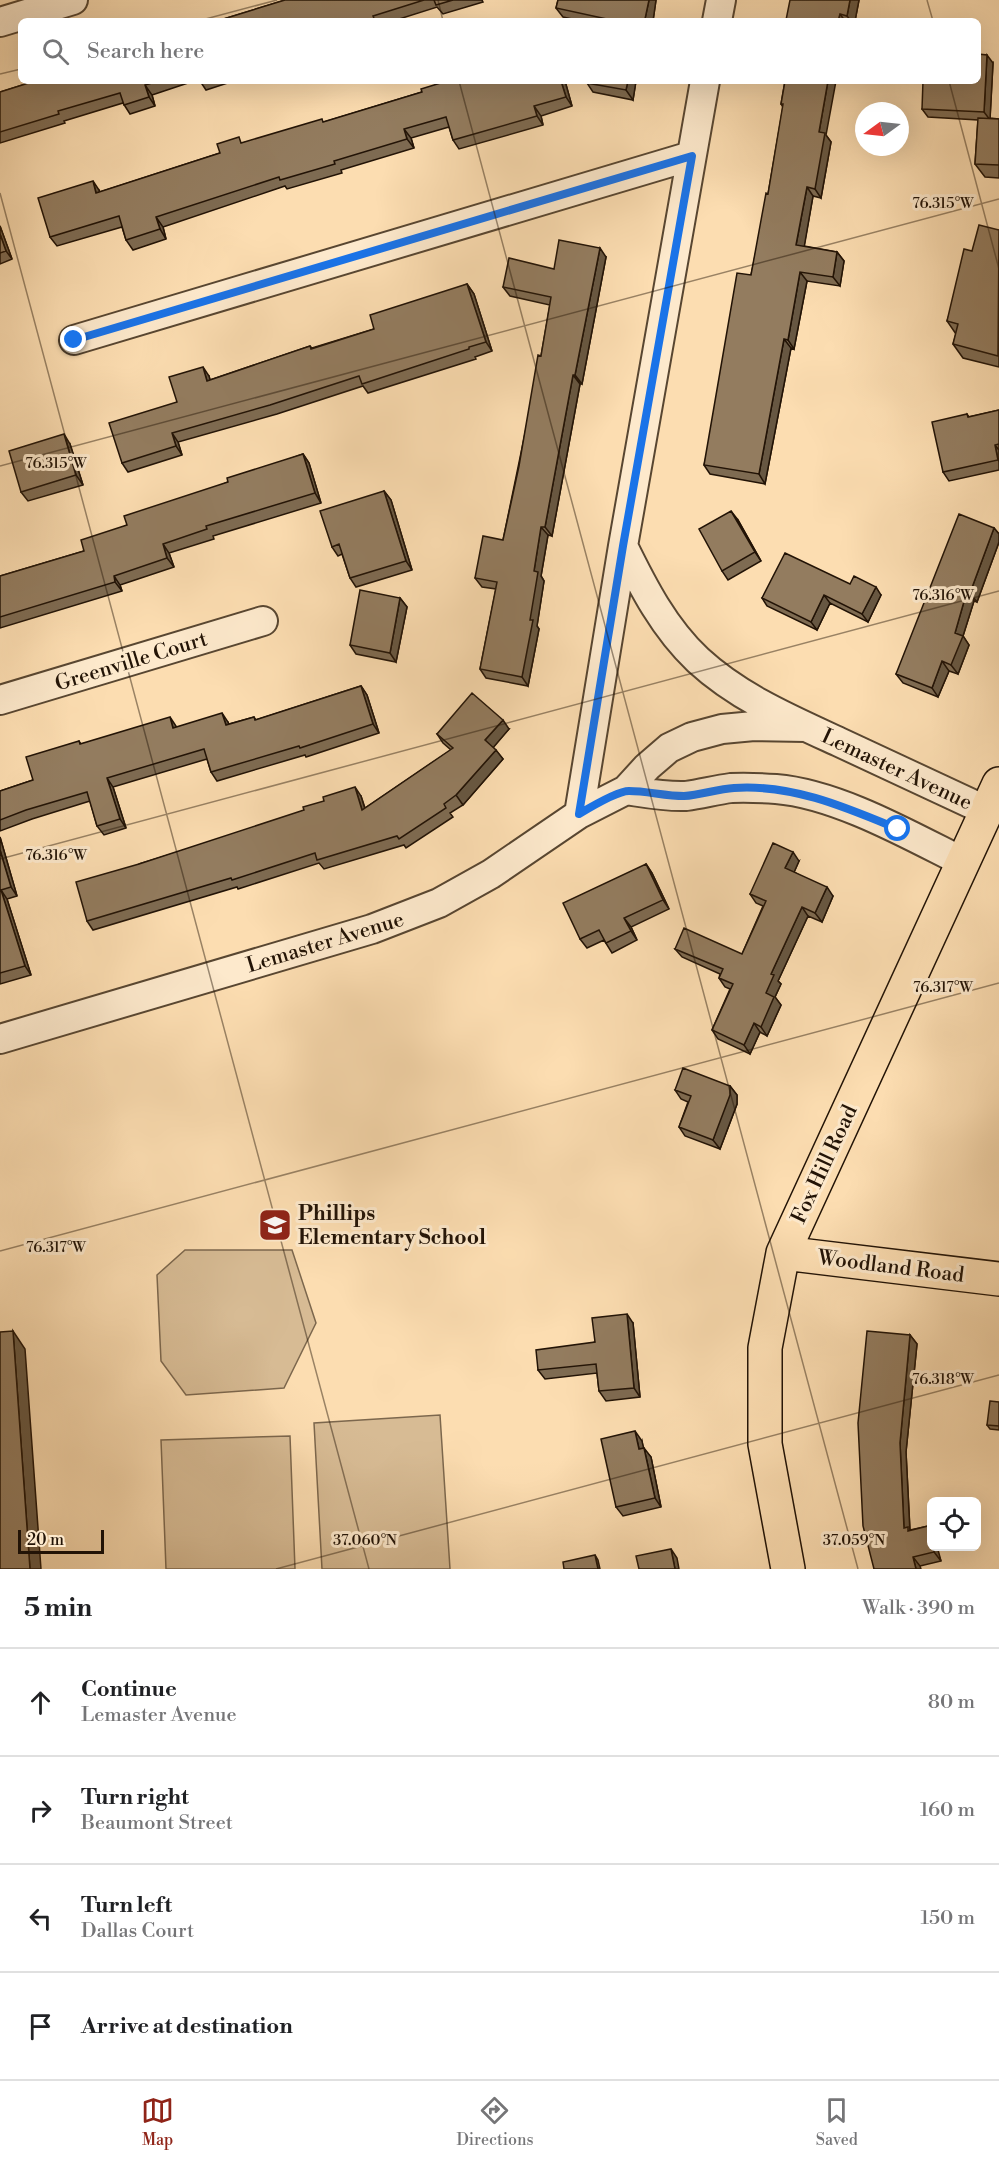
<!DOCTYPE html>
<meta charset="utf-8">
<style>
body{margin:0;font-family:"Libre Bodoni",serif;background:#f6f6f6;color:#202124}
.controls{position:absolute;right:18px;bottom:18px;display:grid;overflow:hidden;border-radius:9px;box-shadow:0 6px 24px #0002}
.controls button{width:54px;height:54px;display:grid;place-items:center;padding:0;border:0;border-bottom:2px solid #e0e0e0;background:#fff;color:#202124;font:30px sans-serif}
.compass{position:absolute;left:855px;top:102px;width:54px;height:54px;border-radius:50%;background:#fff;box-shadow:0 6px 24px #0002;rotate:255deg}
.scale{position:absolute;left:18px;bottom:15px;width:86px;box-sizing:border-box;padding-left:6px;border:3px solid #221306;border-top:0;font-size:16px;line-height:21px;white-space:nowrap;color:#221306;-webkit-text-stroke:4px #fde9cc;paint-order:stroke}
.stop{position:absolute;width:18px;height:18px;margin:-14px;border:4px solid #1a73e8;border-radius:50%;background:#fff}
.stop.end{background:#1a73e8;border-color:#fff;box-shadow:0 2px 6px #0008}
.list{margin:0;padding:0;list-style:none}
h2{display:flex;justify-content:space-between;align-items:center;height:78px;margin:0;padding:0 24px;font-size:26px}
h2 small{font-size:20px;font-weight:400;color:#757577}
.list li{display:grid;grid-template-columns:39px 1fr auto;gap:18px;align-items:center;box-sizing:border-box;height:108px;padding:0 24px;border-top:2px solid #e0e0e0}
.list b{display:block;font-size:22px;white-space:nowrap}
.list p{margin:0;font-size:20px;white-space:nowrap;color:#757577}
.list em{font-size:20px;font-style:normal;color:#757577}
.icon{flex:none;width:33px;height:33px;fill:none;stroke:currentColor;stroke-width:2;stroke-linecap:round;stroke-linejoin:round}
.map{position:relative;flex:none;width:999px;height:1569px;overflow:hidden}
.search{position:absolute;background:#fff;box-shadow:0 6px 24px #0002;left:18px;right:18px;top:18px;height:66px;display:flex;align-items:center;gap:15px;box-sizing:border-box;padding:0 21px;border-radius:9px;color:#757577;font-size:22px}
.sheet{height:510px;background:#fff}
nav{display:flex;justify-content:space-around;align-items:center;box-sizing:border-box;height:84px;border-top:2px solid #e0e0e0;background:#fff;font-size:16px;color:#757577}
nav a{display:grid;justify-items:center;gap:3px}
nav .on{color:#8f2418}
.map>svg:first-child{display:block}
.green{fill:#d7bb94;stroke:#7c674d;stroke-width:1.5}
.lines{fill:none;stroke-linecap:round;stroke-linejoin:round}
.minor-casing{stroke:#584631;stroke-width:32}
.major-casing{stroke:#221306;stroke-width:36}
.minor{stroke:#fde9cc;stroke-width:28}
.major{stroke:#fcddb1;stroke-width:33}
.wall{fill:#7e6b52;stroke:#221306;stroke-width:1.5}
.shaded-wall{fill:#675742;stroke:#221306;stroke-width:1.5}
.building{fill:#937c5f;stroke:#221306;stroke-width:1.5}
.route{stroke:#1a73e8;stroke-width:8}
.ticks{fill:none;stroke:#221306;stroke-width:1.5;stroke-opacity:0.45}
.labels{text-anchor:middle;stroke-width:6;stroke-linejoin:round;paint-order:stroke}
.street-label{font-size:21px;fill:#221306;stroke:#fde9cc}
.poi-label{font-size:21px;font-weight:bold;fill:#221306;stroke:#fde9cc;text-anchor:start}
.ticks-label{font-size:15px;text-anchor:middle;fill:#221306;stroke:#fde9cc;stroke-width:6;stroke-linejoin:round;paint-order:stroke}
</style>
<div class="map">
<svg width="999" height="1569" viewBox="0 0 999 1569">
<rect width="100%" height="100%" fill="#fcddb1"/>
<filter id="stains"><feTurbulence type="fractalNoise" baseFrequency=".00333" numOctaves="4"/><feColorMatrix values="0 0 0 0 .2 0 0 0 0 .09 0 0 0 0 .02 0 0 0 .5 -.17"/></filter>
<radialGradient id="worn" r=".72"><stop offset=".6" stop-color="#630" stop-opacity="0"/><stop offset="1" stop-color="#630" stop-opacity=".3"/></radialGradient>
<path class="green" d="M185 1250H292L316 1323 284 1388 186 1395 161 1361 157 1275Z
M440 1415 450 1569H322L314 1423Z
M290 1436 295 1569H166L161 1440Z"/>
<g class="lines">
<g class="minor-casing">
<path id="minor" d="M717 21 721 0
M0 22 73 0
M74 340 691 156
M623 546C643 587 664 628 698 660 738 697 789 719 839 742 888 765 938 788 987 811
M0 700 263 621
M626 790C646 793 666 797 686 796 701 794 716 790 731 788 746 787 762 788 776 789 837 794 909 835 963 862
M579 814 623 546 705 81
M0 1039 372 929 439 903 491 874 579 814 626 790 647 767 669 748 692 737 722 729 754 726 806 727"/>
</g>
<g class="major-casing">
<path id="major" d="M783 1253 999 1279
M788 1569 765 1444V1348L783 1253 999 784"/>
</g>
<use href="#minor" class="minor"/>
<use href="#major" class="major"/>
</g>
<path class="wall" d="M285 0H482L483 2 443 14 437 7 393 21H217Z
M558 0H656L653 21H581L563 17 556 8Z
M859 0 855 21H787L786 20Z
M993 63 990 118 999 119V178L985 177 975 164 978 120 928 117 922 109 978 81Z
M35 81H194L152 95 155 106 130 114 123 103 64 121 65 123 0 143V92Z
M200 81H230L231 82 206 90Z
M447 81H565L572 106 541 116 543 125 459 149 453 140 449 127 411 138 414 148 341 170 342 173 287 189 285 186 163 227 166 239 133 250 126 240 122 227 57 246 50 237 99 190 100 192 220 153 243 143 324 122 422 92Z
M587 81H636L633 100 593 92 587 83Z
M785 81 831 142 821 198 813 196 804 246 837 252 844 261 840 286 807 281 794 349 791 348 765 484 710 474 704 465 751 275 768 194 783 107 781 104Z
M0 226 12 259 0 264Z
M999 230V367L963 358 953 344 956 334 947 321 972 251Z
M606 257 582 384H580L552 536 548 535 541 576 544 581 537 626 539 629 528 686 486 678 480 669 496 589 482 587 475 578 503 540 541 356 550 305 510 296 503 287 554 269Z
M467 284 474 294 492 351 475 357 476 359 368 393 363 386 277 414 178 442 182 455 128 472 122 463 177 402 209 376 210 380 310 346 312 348 374 329Z
M999 410V470L949 481 943 472 967 414 969 417Z
M70 444 83 485 28 501 21 492Z
M303 454 309 463 321 503 213 536 214 539 169 553 174 567 120 585 122 591 0 628V576L84 551 127 525 228 482Z
M384 491 391 500 412 570 356 587 350 578 342 554 338 556 332 547Z
M738 520 761 561 728 580 722 571Z
M994 528 999 534V542L977 602 974 601 963 636 969 645 958 674 949 671 938 697 903 683 896 674Z
M850 584 881 595 868 622 830 603 817 630 767 606 762 598Z
M400 598 407 607 396 662 356 654 350 645Z
M361 686 367 695 379 733 306 757 305 755 217 781 211 772 207 759 113 787 126 828 104 835 97 826 90 801 32 819 0 831V791L33 780 79 741 81 744 176 727 228 722 229 724 254 717 256 720Z
M509 729 493 747 503 759 463 805 450 813 453 817 406 848 404 845 324 869 319 863 238 889 237 887 93 930 87 921 139 864 361 796 365 808 451 750 443 743 437 734Z
M0 837 17 896 7 899 31 975 0 984Z
M799 861 794 872 833 896 822 922 808 916 778 981 781 984 775 997 781 1005 767 1036 760 1032 750 1054 718 1039 712 1030 730 989 725 987 719 978 720 974 682 957 675 949 742 954 763 906 756 903 750 894Z
M646 864 652 873 669 909 631 927 637 940 612 953 604 940 587 948 580 939Z
M730 1086 737 1095V1104L720 1149 685 1136 679 1127 688 1102 681 1099 675 1090Z
M633 1323 640 1397 606 1401 599 1391 597 1373 545 1379 538 1370Z
M910 1335 917 1344 906 1452 910 1530 928 1526 941 1561 920 1566 874 1569Z
M999 1402V1430L990 1429 987 1425Z
M642 1441 643 1448 651 1457 661 1507 623 1516 616 1507Z"/>
<path class="shaded-wall" d="M649 0H656L653 21H646L645 19Z
M850 0H859L855 21H851L847 16Z
M840 14 845 21H838Z
M987 55 993 63 990 120 984 112Z
M561 81H565L572 106 566 97Z
M628 81H636L633 100 626 90Z
M828 81H836L826 135 831 142 821 198 815 189 819 132Z
M145 85 152 95 155 106 149 97Z
M534 106 541 116 543 125 537 116Z
M404 129 411 138 414 148 407 139Z
M93 181 99 190 103 203 96 193Z
M807 187 813 196 803 254 796 245Z
M156 217 163 227 166 239 160 229Z
M0 226 12 259 6 251 0 234Z
M600 248 606 257 582 384 575 375Z
M837 252 844 261 840 286 833 277Z
M800 272 807 281 794 349 788 340Z
M467 284 474 294 492 351 486 342Z
M784 339 791 348 765 484 759 474Z
M203 367 209 376 213 390 207 381Z
M573 375 580 384 552 536 545 527Z
M172 433 178 442 182 455 176 446Z
M64 434 70 444 83 485 76 475Z
M995 445 999 450V461L998 460Z
M303 454 309 463 321 503 315 493Z
M384 491 391 500 412 570 406 561Z
M731 511 738 520 761 561 755 552Z
M541 527 548 535 541 576 544 581 537 626 539 629 528 686 522 677 534 571Z
M994 528 999 534V542L977 602 970 593Z
M163 544 169 553 174 567 167 558Z
M114 576 120 585 122 591 115 582Z
M876 587 881 595 868 622 862 614Z
M967 591 974 601 963 636 969 645 958 674 951 665 955 633Z
M824 595 830 603 817 630 811 622Z
M400 598 407 607 396 662 390 653Z
M942 661 949 671 938 697 932 688Z
M361 686 367 695 379 733 373 724Z
M222 713 228 722 232 734 226 725Z
M170 717 176 726 179 737 173 728Z
M503 720 509 729 492 749 485 740Z
M496 750 503 759 463 805 456 795Z
M107 778 113 787 126 828 120 819Z
M355 787 361 796 368 819 362 810Z
M0 837 17 896 11 887 0 850Z
M793 852 799 861 792 877 785 868Z
M646 864 652 873 669 909 663 900Z
M827 887 833 896 822 922 815 913Z
M1 890 7 899 31 975 25 966Z
M802 907 808 916 778 981 781 984 775 997 781 1005 767 1036 761 1027 766 993 771 974Z
M624 918 631 927 637 940 631 931Z
M754 1023 760 1032 750 1054 744 1045Z
M730 1086 737 1095V1104L720 1149 713 1140Z
M627 1314 633 1323 640 1397 634 1388Z
M13 1331 25 1349 41 1569H30Z
M910 1335 917 1344 906 1452 910 1532 904 1528 900 1443Z
M635 1431 642 1441 646 1458 639 1449Z
M644 1448 651 1457 661 1507 655 1498Z
M933 1546H937L941 1561 934 1552Z
M671 1549 677 1558 679 1569H675Z
M595 1555 598 1560 600 1569H598Z
M913 1557 920 1566 921 1569H916Z"/>
<path class="building" d="M285 0H424L373 16 375 21H217Z
M434 0H453L436 5Z
M558 0H649L645 19H640V21H616L556 8Z
M790 0H850L847 16 840 14 838 21 786 20Z
M978 54 987 55 984 112 922 109 923 81H978Z
M35 81H159L145 85 149 97 124 105 120 93 58 111 59 114 0 132V92Z
M447 81H561L566 97 534 106 537 116 453 140 446 117 404 129 407 139 334 161 335 164 280 180 279 177 156 217 160 229 126 240 119 216 50 237 38 198 93 181 96 193 220 153 217 144 239 137 241 143 322 119 323 122 422 92 421 89Z
M587 81H628L626 90 587 83Z
M785 81H828L819 132 825 133 815 189 807 187 796 245 837 252 833 277 800 272 788 340 784 339 759 474 704 465 737 273 751 275 766 193 768 194 783 104H781Z
M978 118 999 119V165L975 164Z
M979 225 999 230 998 356 953 344 958 324 947 321 964 249 972 251Z
M0 234 6 251 0 253Z
M559 240 600 248 575 375H573L545 527H541L534 571 538 572 530 620H533L522 677 480 669 497 582 475 578 483 536 503 540 519 466 538 355 541 356 551 297 503 287 509 258 554 269Z
M467 284 486 342 469 347V349L362 384 359 376 270 405 172 433 176 446 122 463 109 423 177 402 169 377 203 367 207 381 310 346 311 349 374 329 370 315Z
M999 410V444L995 445 998 460 943 472 932 422 967 414 968 417Z
M64 434 76 475 21 492 9 451Z
M303 454 315 493 206 526 207 529 163 544 167 558 114 576 115 582 0 617V576L84 551 81 540 127 525 124 516 228 482 227 478Z
M384 491 406 561 350 578 339 544 332 547 320 511Z
M731 511 755 552 722 571 699 529Z
M959 514 994 528 970 593 967 591 955 633 963 636 951 665 942 661 932 688 896 674Z
M785 553 850 584 854 576 876 587 862 614 824 595 811 622 762 598Z
M360 590 400 598 390 653 350 645Z
M361 686 373 724 300 748 299 746 211 772 204 749 107 778 120 819 97 826 87 792 26 810 0 820V791L33 780 26 757 79 741 80 744 170 717 173 728 222 713 226 725 254 717 255 720Z
M472 693 503 720 485 740 496 750 456 795 444 804 446 808 399 839 397 836 317 860 315 853 232 880 231 878 87 921 76 882 139 864 304 810 303 807 324 801 323 797 355 787 362 810 453 748 437 734Z
M773 843 793 852 785 868 827 887 815 913 802 907 771 974 774 975 766 993 774 997 761 1027 754 1023 744 1045 712 1030 733 984 719 978 723 969 675 949 684 928 742 954 766 901 750 894Z
M0 850 11 887 1 890 25 966 0 973Z
M646 864 663 900 624 918 631 931 606 943 599 930 580 939 563 903Z
M683 1068 730 1086V1095L713 1140 679 1127 691 1096 675 1090Z
M627 1314 634 1388 599 1391 596 1364 538 1370 536 1350 595 1342 592 1318Z
M13 1331 30 1569H0V1332Z
M867 1331 910 1335 900 1443 904 1528 908 1527V1531L928 1526 932 1540V1546H933L934 1552 913 1557 916 1569H874L863 1526 858 1423Z
M990 1401 999 1402V1426L987 1425Z
M635 1431 639 1449 644 1448 655 1498 616 1507 601 1439Z
M671 1549 675 1569H639L636 1556Z
M595 1555 598 1569H564L563 1562Z"/>
<g class="lines">
<path class="route" d="M74 340 692 156 623 546 579 814C589 808 618 791 629 791 647 791 665 796 684 796 701 795 717 789 734 788 792 784 845 807 898 829"/>
</g>
<path class="ticks" d="M438 0 443 21M927 0 933 21M198 21 277 0M0 74 21 69M459 81 858 1569M949 81 999 269M0 193 369 1569M0 466 999 199M0 859 999 591M0 1251 999 983M276 1569 999 1375"/>
<defs>
<g id="school-square" transform="scale(1.725)"><rect x="-9" y="-9" width="18" height="18" rx="4" fill="#8f2418" stroke="#fde9cc"/><path d="M0-5L7-2L0 1L-7-2ZM-4 1L0 2.5L4 1V4Q0 6-4 4Z" fill="#fff"/></g>
</defs>
<g fill-rule="evenodd">
<use href="#school-square" x="275" y="1225"/>
</g>
<g class="labels">
<g class="street-label">
<text transform="translate(131 661) rotate(-17)" y="7">Greenville Court</text>
<text transform="translate(897 769) rotate(25)" y="7">Lemaster Avenue</text>
<text transform="translate(325 942) rotate(-17)" y="7">Lemaster Avenue</text>
<text transform="translate(824 1164) rotate(-65)" y="7">Fox Hill Road</text>
<text transform="translate(891 1266) rotate(7)" y="7">Woodland Road</text>
</g>
<g class="poi-label">
<text x="298" y="1220">Phillips<tspan x="298" dy="24">Elementary School</tspan></text>
</g>
</g>
<g class="ticks-label">
<text x="943" y="208">76.315°W</text>
<text x="56" y="468">76.315°W</text>
<text x="943" y="600">76.316°W</text>
<text x="56" y="860">76.316°W</text>
<text x="943" y="992">76.317°W</text>
<text x="56" y="1252">76.317°W</text>
<text x="943" y="1384">76.318°W</text>
<text x="365" y="1545">37.060°N</text>
<text x="854" y="1545">37.059°N</text>
</g>
<rect width="100%" height="100%" filter="url(#stains)"/>
<rect width="100%" height="100%" fill="url(#worn)"/>
</svg>
<div class="controls">
<button><svg class="icon" aria-label="locate" viewBox="0 0 24 24"><circle cx="12" cy="12" r="6"/><path d="M12 2v4M12 18v4M2 12h4M18 12h4"/></svg></button>
</div>
<svg class="compass" viewBox="-18 -18 36 36"><path d="M0-13l5 13h-10z" fill="#e53935"/><path d="M0 13l5-13h-10z" fill="#757577"/></svg>
<div class="scale">20 m</div>
<div class="stop" style="left:898px;top:829px"></div>
<div class="stop end" style="left:74px;top:340px"></div>
<div class="search"><svg class="icon" aria-label="search" viewBox="0 0 24 24"><circle cx="10" cy="10" r="6"/><path d="M15 15l6 6"/></svg>Search here</div>
</div>
<section class="sheet">
<h2>5 min<small>Walk · 390 m</small></h2>
<ul class="list">
<li><svg class="icon" aria-label="ahead" viewBox="0 0 24 24"><path d="M12 20V5M6 11l6-6 6 6"/></svg><div><b>Continue</b><p>Lemaster Avenue</p></div><em>80 m</em></li>
<li><svg class="icon" aria-label="right" viewBox="0 0 24 24"><path d="M7 20v-9h11M14 6l5 5-5 5"/></svg><div><b>Turn right</b><p>Beaumont Street</p></div><em>160 m</em></li>
<li><svg class="icon" aria-label="left" viewBox="0 0 24 24"><path d="M17 20v-9H6M10 6l-5 5 5 5"/></svg><div><b>Turn left</b><p>Dallas Court</p></div><em>150 m</em></li>
<li><svg class="icon" aria-label="arrive" viewBox="0 0 24 24"><path d="M6 21V4h12l-3 4 3 4H6"/></svg><div><b>Arrive at destination</b></div></li>
</ul>
</section>
<nav>
<a class="on"><svg class="icon" aria-label="map" viewBox="0 0 24 24"><path d="M3 6l6-2 6 2 6-2v14l-6 2-6-2-6 2zM9 4v14M15 6v14"/></svg>Map</a>
<a><svg class="icon" aria-label="directions" viewBox="0 0 24 24"><path d="M12 3l9 9-9 9-9-9zM9 14v-3h6M13 9l2 2-2 2"/></svg>Directions</a>
<a><svg class="icon" aria-label="saved" viewBox="0 0 24 24"><path d="M7 4h10v16l-5-4-5 4z"/></svg>Saved</a>
</nav>
